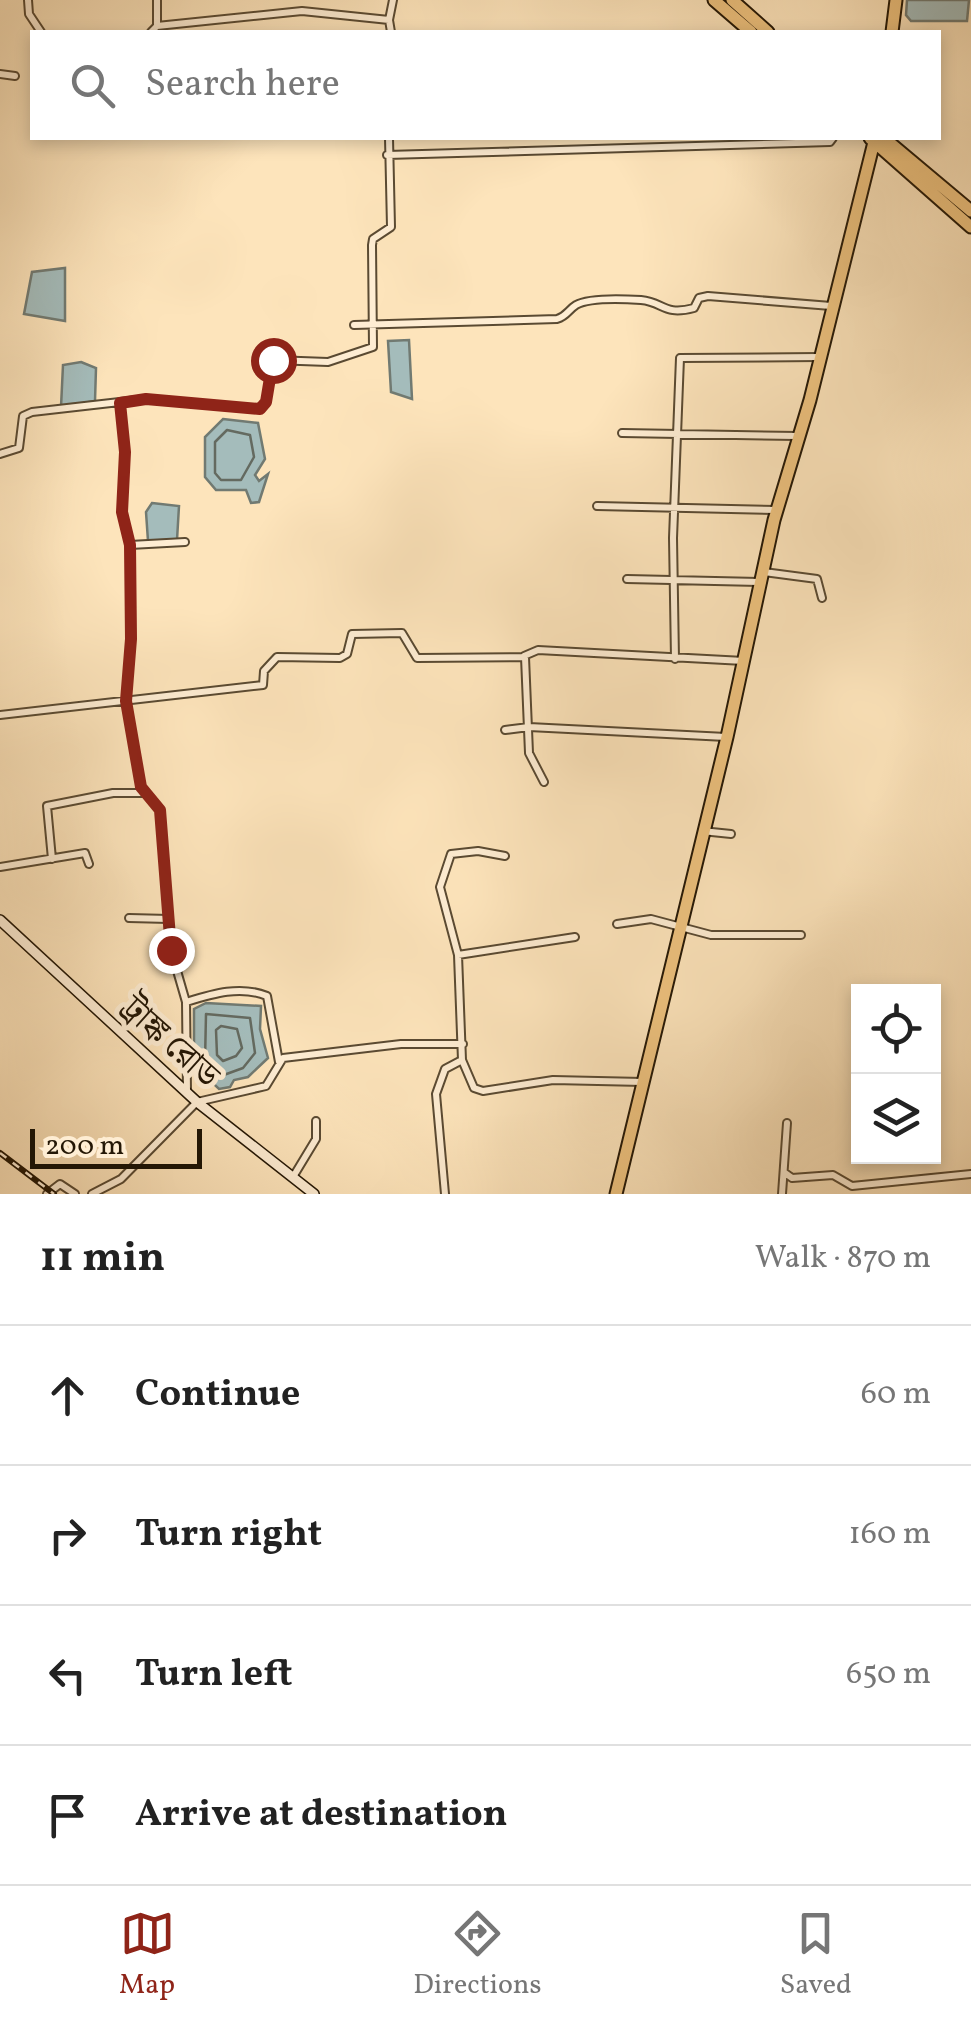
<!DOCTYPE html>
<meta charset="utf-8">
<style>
body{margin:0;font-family:Vollkorn,"Noto Serif Bengali",serif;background:#f6f6f6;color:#222}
.controls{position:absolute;right:30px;bottom:30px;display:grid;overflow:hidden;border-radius:0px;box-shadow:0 5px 15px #0003}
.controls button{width:90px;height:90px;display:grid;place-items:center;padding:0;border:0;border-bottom:2px solid #e0e0e0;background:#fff;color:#222;font:50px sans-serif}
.scale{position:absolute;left:30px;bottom:25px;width:172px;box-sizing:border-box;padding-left:10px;border:5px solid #241705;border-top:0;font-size:28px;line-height:35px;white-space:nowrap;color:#241705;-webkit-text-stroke:8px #feedd3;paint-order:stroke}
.stop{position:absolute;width:30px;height:30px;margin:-22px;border:8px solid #8f2418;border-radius:50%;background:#fff}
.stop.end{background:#8f2418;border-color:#fff;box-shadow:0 2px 10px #0008}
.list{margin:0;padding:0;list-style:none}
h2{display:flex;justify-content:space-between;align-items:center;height:130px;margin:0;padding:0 40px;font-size:42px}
h2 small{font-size:32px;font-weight:400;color:#767676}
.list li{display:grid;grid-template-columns:65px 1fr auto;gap:30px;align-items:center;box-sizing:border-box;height:140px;padding:0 40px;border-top:2px solid #e0e0e0}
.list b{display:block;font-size:38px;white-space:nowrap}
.list em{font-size:32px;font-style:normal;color:#767676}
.icon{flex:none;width:55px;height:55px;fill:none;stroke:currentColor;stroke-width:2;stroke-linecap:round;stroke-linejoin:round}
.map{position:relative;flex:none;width:971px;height:1194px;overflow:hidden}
.search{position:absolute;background:#fff;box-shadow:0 5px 15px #0003;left:30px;right:30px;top:30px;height:110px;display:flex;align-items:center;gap:25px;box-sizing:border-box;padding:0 35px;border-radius:0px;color:#767676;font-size:38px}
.sheet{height:690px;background:#fff}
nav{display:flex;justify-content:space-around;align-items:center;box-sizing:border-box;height:140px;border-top:2px solid #e0e0e0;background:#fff;font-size:28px;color:#767676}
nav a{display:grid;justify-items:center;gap:5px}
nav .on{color:#8f2418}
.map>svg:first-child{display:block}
.water{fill:#a4bcbb;stroke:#717a72;stroke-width:2.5}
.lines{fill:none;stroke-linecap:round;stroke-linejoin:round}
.shore{stroke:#646a60;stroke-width:2.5}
.minor-casing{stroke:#5a4a32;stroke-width:10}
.secondary-casing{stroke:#241705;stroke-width:12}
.trunk-casing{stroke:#241705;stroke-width:15}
.minor{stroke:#feedd3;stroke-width:6}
.secondary{stroke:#feedd3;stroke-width:9}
.trunk{stroke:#eec27e;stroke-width:11}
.rail-casing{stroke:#241705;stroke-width:6}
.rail{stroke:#feedd3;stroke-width:2.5;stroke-dasharray:8;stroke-linecap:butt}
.route{stroke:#8f2418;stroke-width:12}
.labels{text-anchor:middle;stroke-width:10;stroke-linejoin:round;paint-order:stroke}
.street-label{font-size:35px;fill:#241705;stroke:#feedd3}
</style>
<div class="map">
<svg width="971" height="1194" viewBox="0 0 971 1194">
<rect width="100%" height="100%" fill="#fde4bb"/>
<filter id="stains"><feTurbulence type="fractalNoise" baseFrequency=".002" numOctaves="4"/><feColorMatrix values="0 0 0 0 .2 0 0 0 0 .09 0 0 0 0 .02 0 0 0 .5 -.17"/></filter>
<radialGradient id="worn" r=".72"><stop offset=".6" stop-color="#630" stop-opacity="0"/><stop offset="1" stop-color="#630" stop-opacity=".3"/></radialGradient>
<path class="water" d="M907 0H969L967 21H911L906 15Z
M65 268V321L24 314 32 272Z
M409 340 412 399 391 392 388 341Z
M81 362 96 368 95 401 61 407 63 365Z
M223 419 258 423 265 459 255 475 259 481 268 474 259 502 251 503 246 490H216L205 477V437Z
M152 503 179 506 177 540 148 541 146 512Z
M206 1003 261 1006 260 1029 268 1058 248 1077 234 1080 230 1087 219 1089 194 1065V1009Z"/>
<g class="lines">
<path class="shore" d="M227 430 250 435 254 457 241 480H221L215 473V442Z
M206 1014 250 1018 255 1053 243 1068 221 1076 205 1062Z
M221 1026 237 1029 242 1048 236 1056 223 1061 217 1055 216 1030Z"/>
<g class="minor-casing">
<path id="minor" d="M28 0 29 14 41 32
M157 0V26
M389 20 391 32
M151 32 157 26 302 11 389 20 393 0
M0 74 15 76
M387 155 830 142 833 138
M354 325 557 319C567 316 568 310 576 305 590 297 625 299 641 300 664 302 663 316 694 308L699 298 708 296 831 306
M120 403 125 453 122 512 130 545 131 639 126 701 141 787 160 810 171 950 186 1002 187 1092
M622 433 797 436
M0 454 19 448 23 416 32 412 146 399 260 409 266 402 273 360 328 362 373 347 372 245 373 239 391 227 389 138
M597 506 776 510
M130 545 185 542
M764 572 817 579 822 598
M627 579 759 582
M524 656 538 650 744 661
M675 659 673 538 680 358 819 357
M0 715 263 685 264 671 277 657 340 658 347 654 352 634 402 633 417 658 525 657 529 753 544 782
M505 730 529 727 726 737
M702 831 731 834
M505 856 478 851 451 854 440 887 458 955 462 1060 474 1088 483 1091 553 1080 643 1082
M52 859 47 806 113 793H143
M0 867 85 853 89 864
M129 918 169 919
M617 924 651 919 711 935H801
M458 955 575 937
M186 1002C212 994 240 985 267 996L279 1062
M785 1173 792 1178 833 1175 852 1186 971 1174
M293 1177 316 1139V1121
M47 1194 60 1184 75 1194
M92 1194 121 1179 197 1102 266 1086 283 1058 401 1044H463
M445 1194 436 1094 445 1069 462 1060
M782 1194 787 1123"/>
</g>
<g class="secondary-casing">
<path id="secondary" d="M0 920 197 1102 314 1194"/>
</g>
<g class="trunk-casing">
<path id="trunk" d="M714 0 751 32
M732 0 768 32
M892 32 896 0
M870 138 971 227
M884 138 971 211
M616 1194 727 737 774 520 810 400 875 138"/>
</g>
<use href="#minor" class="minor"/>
<use href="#secondary" class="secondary"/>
<use href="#trunk" class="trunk"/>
<g class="rail-casing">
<path id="rail" d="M0 1153 54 1194"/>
</g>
<use href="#rail" class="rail"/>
</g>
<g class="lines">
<path class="route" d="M171 950 160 810 141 787 126 701 131 639 130 545 122 512 125 452 120 403 146 399 260 409 266 402 273 360"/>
</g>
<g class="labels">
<g class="street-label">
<text transform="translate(171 1041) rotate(42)" y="12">ট্রাঙ্ক রোড</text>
</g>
</g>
<rect width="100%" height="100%" filter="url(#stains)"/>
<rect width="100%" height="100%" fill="url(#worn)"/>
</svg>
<div class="controls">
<button><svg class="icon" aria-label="locate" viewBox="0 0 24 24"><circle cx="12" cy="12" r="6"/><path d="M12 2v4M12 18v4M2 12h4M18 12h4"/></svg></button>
<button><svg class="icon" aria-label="layers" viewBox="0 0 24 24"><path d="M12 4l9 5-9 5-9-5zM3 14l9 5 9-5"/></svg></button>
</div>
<div class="scale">200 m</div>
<div class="stop" style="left:273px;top:360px"></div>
<div class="stop end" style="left:171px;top:950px"></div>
<div class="search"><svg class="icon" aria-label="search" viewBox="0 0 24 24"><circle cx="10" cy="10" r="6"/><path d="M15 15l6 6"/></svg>Search here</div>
</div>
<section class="sheet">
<h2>11 min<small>Walk · 870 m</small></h2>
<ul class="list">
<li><svg class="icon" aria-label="ahead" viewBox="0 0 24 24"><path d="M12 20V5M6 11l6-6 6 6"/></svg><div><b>Continue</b></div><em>60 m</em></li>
<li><svg class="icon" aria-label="right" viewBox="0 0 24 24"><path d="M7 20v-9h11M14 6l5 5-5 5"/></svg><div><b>Turn right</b></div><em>160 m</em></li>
<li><svg class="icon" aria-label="left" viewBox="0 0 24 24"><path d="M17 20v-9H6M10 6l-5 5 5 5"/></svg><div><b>Turn left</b></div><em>650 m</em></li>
<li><svg class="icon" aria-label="arrive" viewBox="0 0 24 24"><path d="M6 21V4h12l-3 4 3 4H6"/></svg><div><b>Arrive at destination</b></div></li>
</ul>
</section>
<nav>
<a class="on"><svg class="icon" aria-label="map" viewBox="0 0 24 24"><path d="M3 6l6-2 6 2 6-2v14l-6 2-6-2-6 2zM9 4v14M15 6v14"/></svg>Map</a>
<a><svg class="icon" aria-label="directions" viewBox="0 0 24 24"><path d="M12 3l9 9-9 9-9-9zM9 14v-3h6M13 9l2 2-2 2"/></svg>Directions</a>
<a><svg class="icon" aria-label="saved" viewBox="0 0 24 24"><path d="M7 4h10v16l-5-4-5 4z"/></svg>Saved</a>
</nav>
